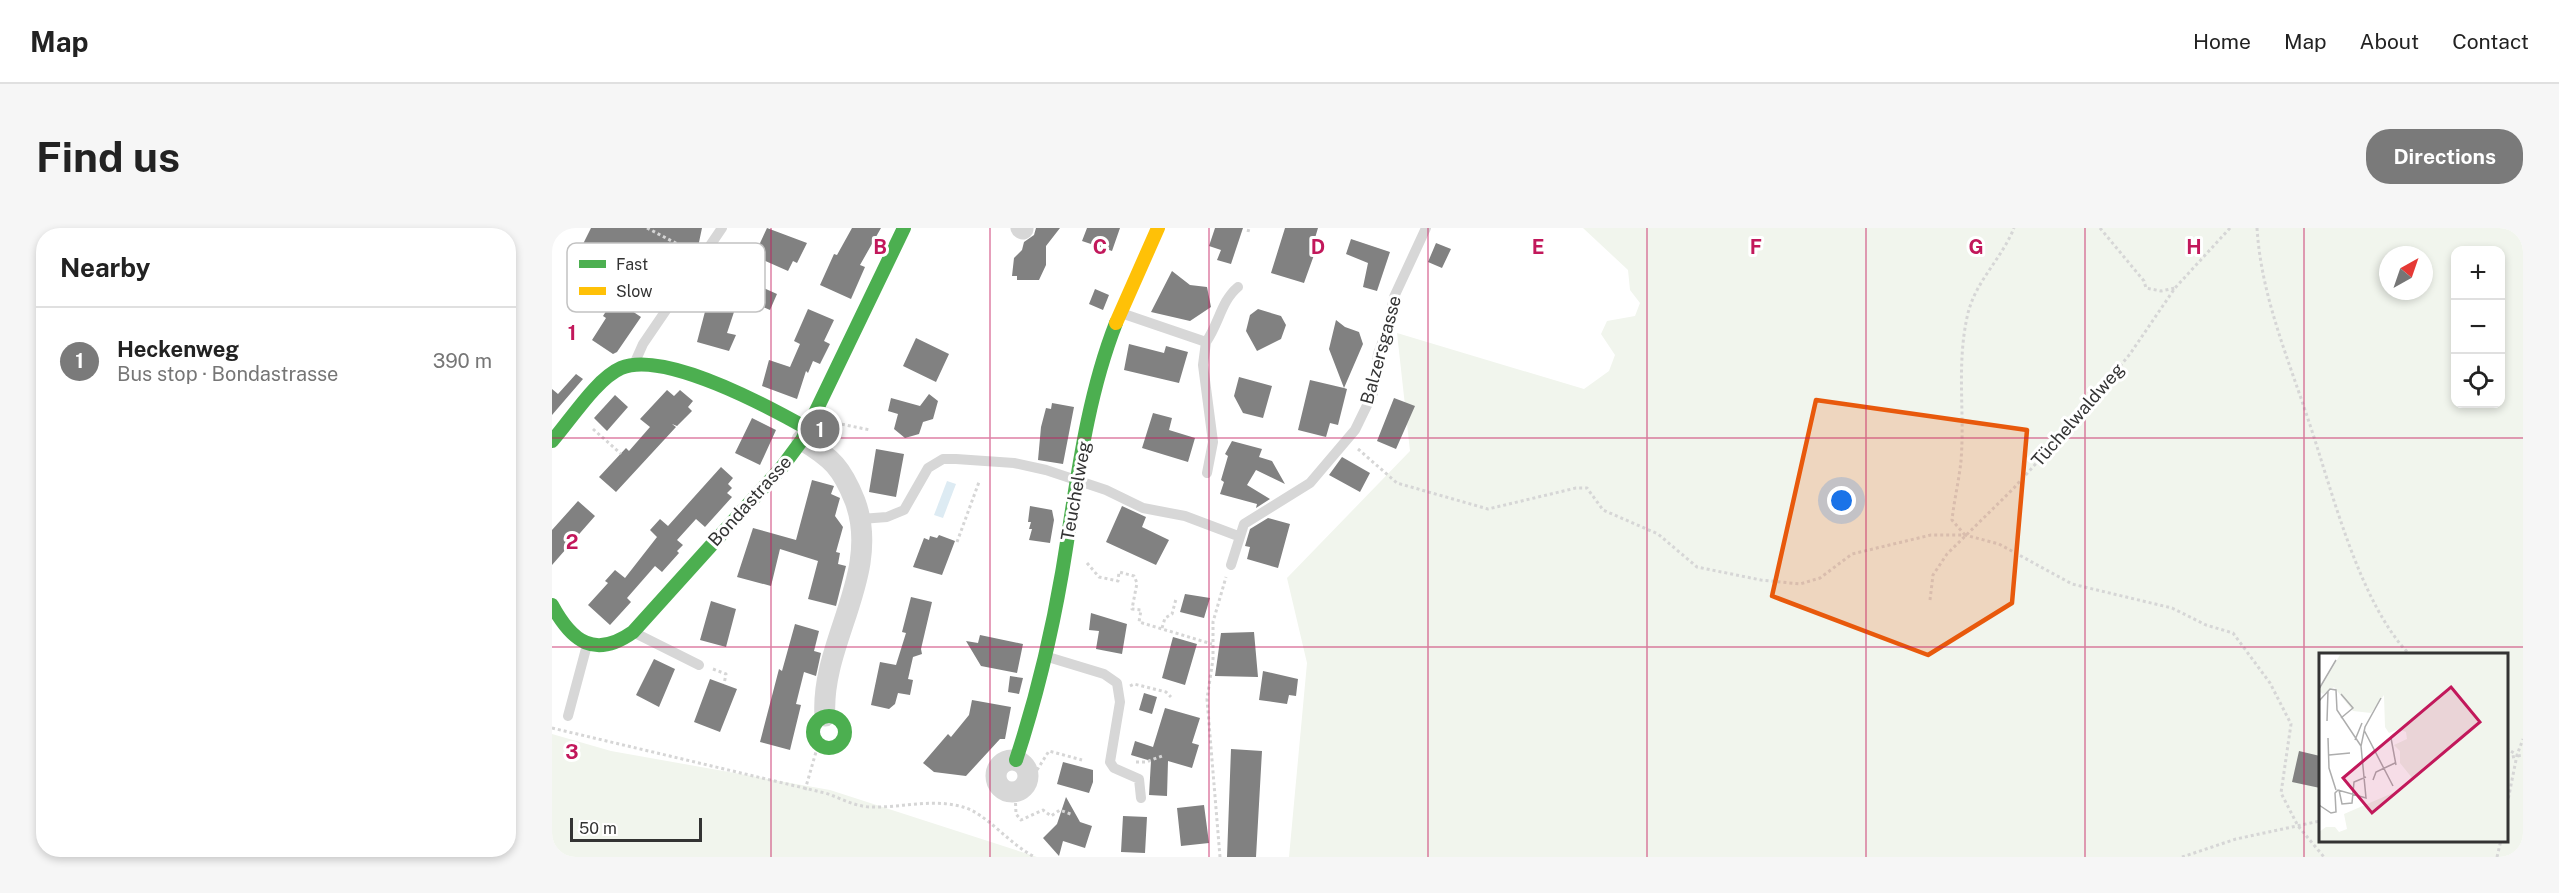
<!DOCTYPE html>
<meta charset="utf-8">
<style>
body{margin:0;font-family:"Public Sans",sans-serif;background:#f6f6f6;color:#222}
.controls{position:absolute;right:18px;top:18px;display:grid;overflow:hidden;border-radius:12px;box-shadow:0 3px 9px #0003}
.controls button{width:54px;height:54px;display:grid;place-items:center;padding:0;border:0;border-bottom:2px solid #e0e0e0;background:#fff;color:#222;font:30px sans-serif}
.compass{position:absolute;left:1827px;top:18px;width:54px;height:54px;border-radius:50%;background:#fff;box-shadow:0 3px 9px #0003;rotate:40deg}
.scale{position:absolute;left:18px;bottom:15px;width:132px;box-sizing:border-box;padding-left:6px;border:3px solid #333;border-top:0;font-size:16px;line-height:21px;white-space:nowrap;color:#333;-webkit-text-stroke:4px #fff;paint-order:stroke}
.you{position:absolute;left:1290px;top:273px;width:21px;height:21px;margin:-15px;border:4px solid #fff;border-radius:50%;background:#1a73e8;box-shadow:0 0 0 9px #1a73e833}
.badge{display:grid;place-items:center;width:39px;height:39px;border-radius:50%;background:#7a7a7a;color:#fff;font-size:20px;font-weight:700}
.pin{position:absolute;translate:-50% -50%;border:3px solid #fff;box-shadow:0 2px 6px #0006}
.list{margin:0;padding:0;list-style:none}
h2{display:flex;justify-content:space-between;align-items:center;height:78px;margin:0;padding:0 24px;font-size:26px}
h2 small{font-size:20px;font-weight:400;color:#767676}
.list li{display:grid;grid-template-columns:39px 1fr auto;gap:18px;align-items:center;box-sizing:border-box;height:108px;padding:0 24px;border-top:2px solid #e0e0e0}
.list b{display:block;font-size:22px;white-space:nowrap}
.list p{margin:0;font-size:20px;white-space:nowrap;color:#767676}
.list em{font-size:20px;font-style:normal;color:#767676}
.icon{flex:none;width:33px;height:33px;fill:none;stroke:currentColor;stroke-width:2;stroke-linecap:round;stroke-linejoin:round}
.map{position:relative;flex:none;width:1971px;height:629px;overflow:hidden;border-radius:24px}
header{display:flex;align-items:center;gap:36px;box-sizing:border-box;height:84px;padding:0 30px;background:#fff;border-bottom:2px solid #e0e0e0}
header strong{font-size:28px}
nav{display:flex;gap:33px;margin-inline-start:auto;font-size:21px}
.intro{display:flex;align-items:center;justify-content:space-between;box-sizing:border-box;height:144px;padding:0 36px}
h1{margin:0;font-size:42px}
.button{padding:15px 27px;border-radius:24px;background:#7a7a7a;color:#fff;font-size:21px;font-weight:700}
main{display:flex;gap:36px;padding:0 36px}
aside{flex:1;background:#fff;border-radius:24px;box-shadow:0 3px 9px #0003}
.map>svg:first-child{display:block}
.green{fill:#f1f5ed;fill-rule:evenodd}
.water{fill:#ddebf3}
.building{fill:#818181}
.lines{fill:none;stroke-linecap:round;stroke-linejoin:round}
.path{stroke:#d6d6d6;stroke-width:3;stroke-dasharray:3 3;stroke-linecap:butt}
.lane{stroke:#d7d7d7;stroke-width:10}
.street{stroke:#d7d7d7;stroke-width:21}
.fast{stroke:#4caf50;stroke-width:14}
.slow{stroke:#ffc107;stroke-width:14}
.marked{fill:#e8590c;fill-opacity:0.2;stroke:#e8590c;stroke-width:4.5;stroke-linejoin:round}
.grid{fill:none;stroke:#c2185b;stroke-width:1.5;stroke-opacity:0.55}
.labels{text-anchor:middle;stroke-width:6;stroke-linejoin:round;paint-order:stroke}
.street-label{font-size:18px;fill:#333;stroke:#fff}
.inset-road{fill:none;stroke:#adadad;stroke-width:1.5}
.view{fill:#c2185b;fill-opacity:0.15;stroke:#c2185b;stroke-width:3}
.inset-edge{fill:none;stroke:#333;stroke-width:3}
.key{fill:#fff;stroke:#c2c2c2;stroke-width:1.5}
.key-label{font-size:16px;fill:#333}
.grid-label{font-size:20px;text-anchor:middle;font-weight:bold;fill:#c2185b;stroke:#fff;stroke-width:6;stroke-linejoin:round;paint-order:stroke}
</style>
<header>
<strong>Map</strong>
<nav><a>Home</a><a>Map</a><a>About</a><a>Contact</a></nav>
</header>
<div class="intro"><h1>Find us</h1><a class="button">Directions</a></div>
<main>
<aside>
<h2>Nearby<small></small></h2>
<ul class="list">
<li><span class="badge">1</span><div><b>Heckenweg</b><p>Bus stop · Bondastrasse</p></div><em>390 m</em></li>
</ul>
</aside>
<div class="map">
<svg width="1971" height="629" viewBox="0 0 1971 629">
<rect width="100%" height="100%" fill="#fff"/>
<path class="green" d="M1031 0H1971V629H737L755 435 735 350 858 223 845 105 1032 161 1057 143 1063 127 1049 106 1055 93 1083 88 1088 75 1078 62 1076 42ZM1904 22H1948V176H1904ZM1836 27H1872V63H1836ZM1768 427H1954V612H1768Z
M0 506 59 523 278 562 485 629H0Z"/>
<path class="water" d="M395 253 404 256 391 290 382 287Z"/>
<path class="building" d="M39 0H150L146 19 136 36 128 31 110 64 26 26Z
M215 0 255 15 245 35 241 33 236 43 202 28Z
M300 0H329L308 37 313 39 299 71 268 57 282 26 285 27Z
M484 0H508L494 18V37L487 52H465V48H460L462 30 470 22 472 14 482 7Z
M535 0H568L560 23 530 13Z
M663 0H691L679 36 665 32 669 22 657 18Z
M733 0H766L763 10 767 13 752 55 719 45Z
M799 11 838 24 825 63 811 59 816 35 794 26Z
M884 15 899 21 890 40 876 34Z
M620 43 638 57 655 59 659 79 638 93 599 84Z
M187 49 225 66 218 82 180 65Z
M543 61 557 67 551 82 537 76Z
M62 71 89 89 65 124 61 126 40 112 54 90 51 88Z
M155 76 182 84 175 105 184 107 177 123 145 114Z
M256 81 282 92 272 113 278 116 268 136 261 133 256 145 254 143 245 171 210 158 217 132 238 139 248 116 242 113Z
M706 81 729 88 734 97 729 111 705 123 694 103 698 87Z
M784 92 793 99 807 104 811 116 792 160 795 161 786 197 778 195 774 209 746 202 758 152 792 160 777 121Z
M364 110 397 126 384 154 351 138Z
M577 116 612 125 614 118 636 124 627 155 572 142Z
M24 146 31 151 0 187V161L6 166Z
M687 149 720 158 711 190 691 185 682 168Z
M115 162 122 168 128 162 141 173 136 179 140 183 125 198 120 196 124 199 64 264 47 249 74 220 77 223 98 199 88 191Z
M377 166 386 173 381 191 371 194 367 206 353 210 342 201 346 186 336 183 339 170 368 178Z
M63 167 76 179 55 203 42 190Z
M842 170 863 178 844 221 825 213Z
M500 175 522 179 511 236 486 232 489 199 494 180 499 181Z
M601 185 620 190 617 202 643 210 636 234 590 220Z
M200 190 224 202 208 237 183 225Z
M680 213 710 221 707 229 720 233 733 256 704 242 695 257 718 271 704 280 705 276 668 266 672 254 669 252 676 228 673 226Z
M324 221 352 226 344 269 317 264Z
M790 229 818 245 808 264 777 247Z
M169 239 181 250 176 256 180 260 175 265 180 269 153 299 144 291 125 312 131 317 125 323 127 325 110 344 103 338 75 370 79 374 58 397 36 377 56 355 53 353 63 342 73 350 105 309 98 302 108 291 116 298Z
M260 252 282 258 279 266 288 270 283 288 291 299 284 324 288 325 286 336 294 338 284 378 256 371 266 333 228 321 219 358 185 349 201 300 244 312Z
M26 273 43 288 0 337V302Z
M478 278 500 282 502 292 498 315 477 312 480 301H477L479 294H476Z
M570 278 594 289 590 299 617 312 604 337 554 314Z
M716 290 738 296 726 340 695 331 698 319 693 318 698 301Z
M387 307 403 313 390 347 361 339 372 310 377 312 378 308 385 310Z
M633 366 658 370 652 390 628 384Z
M359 369 380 374 369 421 370 426 361 429 356 451 361 452 358 467 346 465 343 476 337 481 319 477 328 434 344 437 354 405 350 404Z
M159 373 184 381 174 419 148 412Z
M539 385 575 396 570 426 544 421 547 403 537 402Z
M243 396 267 403 262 423 269 425 264 448 252 444 244 476 249 477 238 522 208 514 227 441 230 443Z
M702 404 706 449 663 448 669 405Z
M428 407 471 416 465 445 429 438 414 413 426 415Z
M621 409 645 416 633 457 610 450Z
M102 431 123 441 107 479 84 467Z
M711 443 746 451 744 468 737 467 735 476 707 472Z
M458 448 471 450 467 466 456 464Z
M158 451 185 461 168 504 142 494Z
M592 465 605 469 600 486 587 482Z
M420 472 459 479 453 511H448L414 548 382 544 371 535 396 506 399 509 417 487Z
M613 480 648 490 640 515 647 517 640 540 616 533 615 568 597 567 599 533 579 527 583 513 601 519Z
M679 521 710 523 704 629H675Z
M1747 523 1768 528V560L1740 554Z
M511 534 541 542V554L537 565 505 556Z
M514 569 528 594 540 598 533 620 511 613 507 628 491 610 505 596Z
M652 577 657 615 629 618 625 580Z
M571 588 595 589 593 625 569 624Z"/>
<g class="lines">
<path class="path" d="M95 0 135 21 138 16 141 18
M1548 0 1592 53 1594 60 1609 63 1623 60
M1705 0C1709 67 1736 130 1757 194 1780 262 1807 375 1858 427
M696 4 697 0
M284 195 318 202
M41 201 69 226
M806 221 845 255 936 281 1024 260H1035L1051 282 1106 306 1145 339 1209 352 1248 356 1268 350 1300 326 1379 307H1413L1447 316 1520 356 1620 380 1654 397 1681 405 1718 455 1739 496 1729 565 1746 598 1772 629
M1413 307 1400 292C1402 273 1407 252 1409 233 1413 182 1404 136 1416 85 1424 53 1450 30 1462 0
M405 314 427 254
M535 335 547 349 566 353 567 344 582 348 585 355 580 381 589 382 587 394 660 416
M1378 372 1381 347 1395 326 1461 261 1517 199 1578 126 1623 60 1678 0
M610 400 613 390 620 386 624 371
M161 441 174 446 172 456
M578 458 582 456 614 464 619 469
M0 500 273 565C289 570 301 578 318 579 349 580 380 570 411 579 434 585 458 617 483 629
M1954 520 1965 527
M1954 530 1971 527
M584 534H594L610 528
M485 542 497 523 530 532
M253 562 266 517
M463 563 464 586 469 592 491 582 499 588 508 582 521 587
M1954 582 1965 527 1971 511
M668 629 655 471 661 431V394L674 349
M1630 629 1684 611 1768 593
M1945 629 1949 612"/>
<path class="lane" d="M569 85 654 114C667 96 669 73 686 59
M654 114 651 137 661 214 655 245
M83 134 91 116 170 0
M309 291 335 289 352 282 376 240 391 231H404L462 235 494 242 554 262 591 280 633 288 686 308
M679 337 692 296 758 255 803 202 821 165 826 126 836 99 842 69 874 0
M83 405 147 437
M496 429 552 446 565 455 568 474 558 534 562 540 587 551 589 570
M16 488 35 417"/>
<path class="street" d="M469 0 471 1
M250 212C280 230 290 240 303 273 330 346 268 415 273 488
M444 548a16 16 0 1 1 32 0a16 16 0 1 1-32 0Z"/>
<path class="fast" d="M0 213C18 193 44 151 69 140 112 122 217 179 256 201
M0 377C20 414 43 431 81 404L230 239 250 212 352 0
M261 504a16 16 0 1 1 32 0a16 16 0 1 1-32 0Z
M464 532C484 471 499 409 510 345 524 262 533 174 564 95"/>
<path class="slow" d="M564 95 606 0"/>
</g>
<path class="marked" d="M1264 172 1475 202 1460 375 1376 427 1220 368Z"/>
<path class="grid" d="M219 0V629M438 0V629M657 0V629M876 0V629M1095 0V629M1314 0V629M1533 0V629M1752 0V629M0 210H1971M0 419H1971"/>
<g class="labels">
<g class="street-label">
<text transform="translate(829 122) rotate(-75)" y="6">Balzersgasse</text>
<text transform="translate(1526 187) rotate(-49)" y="6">Tüchelwaldweg</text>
<text transform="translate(524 263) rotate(-80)" y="6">Teuchelweg</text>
<text transform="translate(198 273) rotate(-48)" y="6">Bondastrasse</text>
</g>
</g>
<g transform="translate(1767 425)">
<rect width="189" height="189" fill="#fff"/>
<path d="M22 0H189V189H0V179L7 174H16L20 179 28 176 25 161 83 136 94 126 81 110V98L75 92 88 86 87 79 80 76 70 80 66 74 65 42 52 60 34 58 15 34 4 41 0 38Z" fill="#f1f5ed"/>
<path class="inset-road" d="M0 36 17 7M22 41 34 55 22 65M0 48 11 36 17 37 18 57 42 93M8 68 9 38M45 77 74 133M9 85 10 115 17 137M72 85 77 112M36 87 43 70M10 102 31 100M54 127 57 119 76 110M20 137 23 151 33 150 35 129 47 124M0 152 12 160 17 159 16 140 19 137 47 145 42 93 46 74 62 45"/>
<path class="view" d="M132 34 161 69 53 160 24 125Z"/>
<rect width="189" height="189" class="inset-edge"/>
</g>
<rect x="15" y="15" width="198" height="69" rx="9" class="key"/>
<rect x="27" y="32" width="27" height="8" fill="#4caf50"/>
<rect x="27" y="59" width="27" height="8" fill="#ffc107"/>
<g class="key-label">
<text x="64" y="42">Fast</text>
<text x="64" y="69">Slow</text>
</g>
<g class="grid-label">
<text x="328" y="26">B</text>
<text x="548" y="26">C</text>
<text x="766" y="26">D</text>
<text x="986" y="26">E</text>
<text x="1204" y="26">F</text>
<text x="1424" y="26">G</text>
<text x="1642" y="26">H</text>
<text x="20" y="112">1</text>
<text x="20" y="321">2</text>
<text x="20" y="531">3</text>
</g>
</svg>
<div class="controls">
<button>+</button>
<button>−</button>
<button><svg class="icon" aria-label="locate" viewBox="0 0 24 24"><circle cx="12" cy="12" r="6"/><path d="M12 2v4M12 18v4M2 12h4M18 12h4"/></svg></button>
</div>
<svg class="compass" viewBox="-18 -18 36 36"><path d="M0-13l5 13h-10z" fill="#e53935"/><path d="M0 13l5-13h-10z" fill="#767676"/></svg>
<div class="scale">50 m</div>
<div class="you"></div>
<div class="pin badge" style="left:268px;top:201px">1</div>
</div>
</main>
